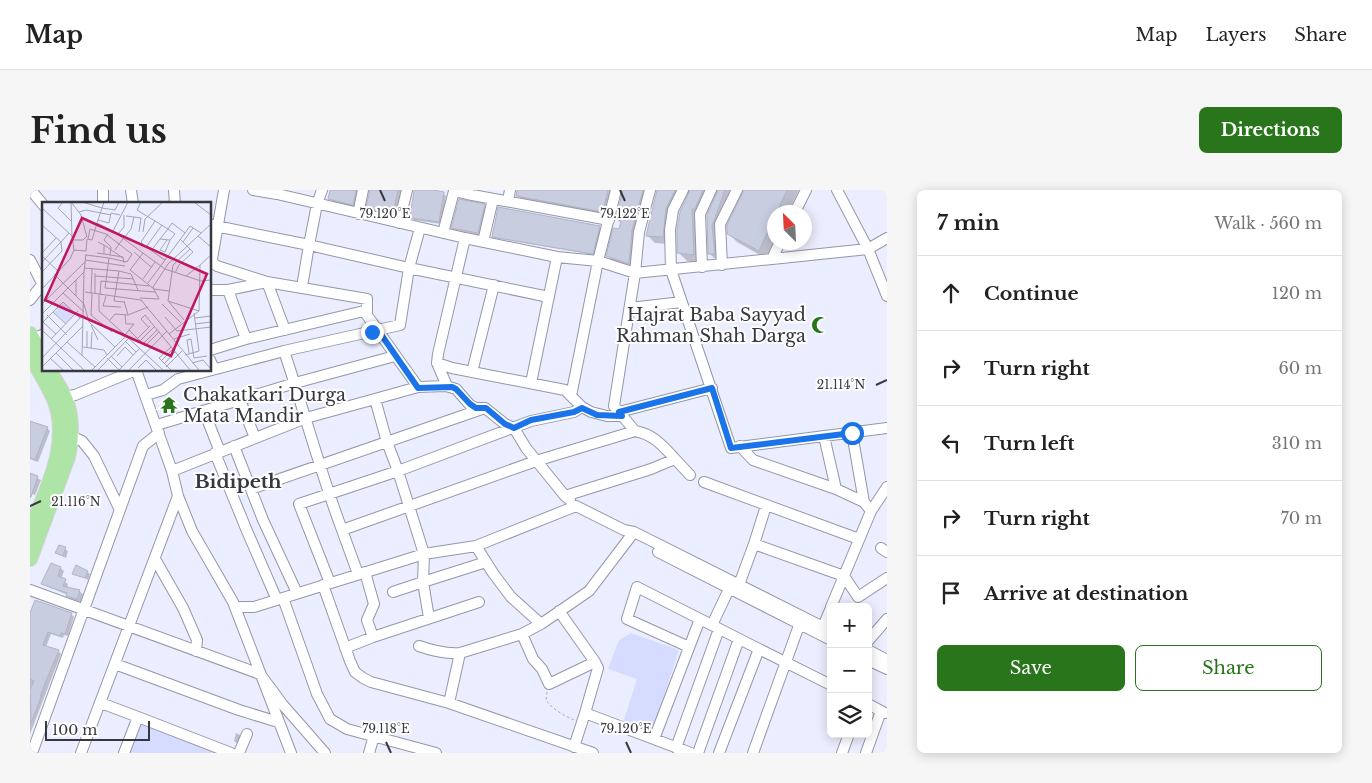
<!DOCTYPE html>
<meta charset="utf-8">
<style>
body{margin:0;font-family:"Libre Baskerville",serif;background:#f6f6f6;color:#222}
.controls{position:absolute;right:15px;bottom:15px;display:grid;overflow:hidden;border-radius:8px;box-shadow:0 2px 12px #0003}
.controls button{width:45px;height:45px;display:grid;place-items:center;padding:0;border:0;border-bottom:1px solid #e0e0e0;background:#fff;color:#222;font:25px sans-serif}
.compass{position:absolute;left:737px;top:15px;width:45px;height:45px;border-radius:50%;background:#fff;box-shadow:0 2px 12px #0003;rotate:336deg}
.scale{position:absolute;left:15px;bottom:12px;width:105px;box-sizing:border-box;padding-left:5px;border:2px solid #36373f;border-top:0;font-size:14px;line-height:18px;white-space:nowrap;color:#36373f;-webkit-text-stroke:4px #fff;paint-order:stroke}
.stop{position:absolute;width:15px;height:15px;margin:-11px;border:4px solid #1a73e8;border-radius:50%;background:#fff}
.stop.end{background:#1a73e8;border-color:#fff;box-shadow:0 1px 5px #0008}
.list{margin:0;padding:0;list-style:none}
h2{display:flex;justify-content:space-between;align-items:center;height:65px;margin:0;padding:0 20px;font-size:21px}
h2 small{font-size:16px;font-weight:400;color:#767676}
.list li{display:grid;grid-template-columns:32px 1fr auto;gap:15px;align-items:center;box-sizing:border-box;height:75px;padding:0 20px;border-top:1px solid #e0e0e0}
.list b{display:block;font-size:19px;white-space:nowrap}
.list em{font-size:16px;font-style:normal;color:#767676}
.actions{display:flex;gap:10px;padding:15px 20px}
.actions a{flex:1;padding:11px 0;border:1px solid #29751b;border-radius:8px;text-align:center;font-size:18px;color:#29751b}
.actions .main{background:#29751b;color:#fff}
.icon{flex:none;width:28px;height:28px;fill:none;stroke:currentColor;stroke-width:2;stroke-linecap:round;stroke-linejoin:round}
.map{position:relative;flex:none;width:857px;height:563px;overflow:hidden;border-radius:8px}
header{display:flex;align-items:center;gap:30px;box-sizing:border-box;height:70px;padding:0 25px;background:#fff;border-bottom:1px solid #e0e0e0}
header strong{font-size:24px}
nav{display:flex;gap:28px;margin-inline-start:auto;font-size:18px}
.intro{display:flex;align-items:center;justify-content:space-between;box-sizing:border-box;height:120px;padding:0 30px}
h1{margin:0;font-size:35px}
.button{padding:12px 22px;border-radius:8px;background:#29751b;color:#fff;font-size:18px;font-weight:700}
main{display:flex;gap:30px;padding:0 30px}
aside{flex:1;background:#fff;border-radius:8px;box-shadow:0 2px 12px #0003}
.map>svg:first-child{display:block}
.green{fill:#d5dcff}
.shadow{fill:#0003}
.building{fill:#c9cde0;stroke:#b0b4c7}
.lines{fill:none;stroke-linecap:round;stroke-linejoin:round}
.minor-casing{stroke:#9497aa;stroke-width:12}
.major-casing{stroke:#d3d3d5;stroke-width:16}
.path{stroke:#a4a6b3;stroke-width:1;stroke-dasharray:2.5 2.5;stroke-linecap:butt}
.minor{stroke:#fff;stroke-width:10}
.major{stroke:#aee4a6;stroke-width:14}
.route{stroke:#1a73e8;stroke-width:6}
.ticks{fill:none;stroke:#36373f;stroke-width:2}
.labels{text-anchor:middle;stroke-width:4;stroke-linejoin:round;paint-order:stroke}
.poi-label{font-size:18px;fill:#36373f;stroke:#fff;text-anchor:end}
.neighbourhood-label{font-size:19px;font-weight:bold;fill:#36373f;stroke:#fff}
.inset-road{fill:none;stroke:#a3a5b2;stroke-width:1}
.view{fill:#c2185b;fill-opacity:0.15;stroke:#c2185b;stroke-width:2.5}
.inset-edge{fill:none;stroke:#36373f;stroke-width:2.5}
.ticks-label{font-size:12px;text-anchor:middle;fill:#36373f;stroke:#fff;stroke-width:4;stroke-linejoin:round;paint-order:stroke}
</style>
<header>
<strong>Map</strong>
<nav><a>Map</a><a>Layers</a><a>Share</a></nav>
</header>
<div class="intro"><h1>Find us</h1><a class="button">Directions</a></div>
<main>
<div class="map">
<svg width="857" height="563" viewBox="0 0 857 563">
<rect width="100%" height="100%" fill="#ebeefe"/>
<path class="green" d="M601 443 649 460 622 542 593 533 607 489 578 479 589 450Z
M110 532 193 563H99Z"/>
<path class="shadow" d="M301 0H333L328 19 305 14 299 8Z
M341 0H374L369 29 343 22 338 17Z
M385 0H398L414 4 416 6 411 34 384 30 382 27Z
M488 0H582L575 24 490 8 487 5Z
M594 0H625L620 5 606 80 585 73 578 66 590 41 592 34 587 29Z
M628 0H706L690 45 688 72 680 64 678 26 689 2H686L683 5 673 27 672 73 657 71 649 63 661 1 655 5 645 25 641 54 625 53 617 45Z
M715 0H769L758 22H744L745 52 737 69 707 52 699 44Z
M454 15 456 18 450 45 425 40 423 37Z
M569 37 572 39 565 65 465 48 463 46Z
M0 234 17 238 20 241 8 272 0 269Z
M0 285 11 290 5 305 2 304 0 309Z
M29 356 38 361 36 368 26 363Z
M30 378 34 381 31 389 38 394 37 398 49 401 53 404 51 412 41 409 38 405 16 396 13 393Z
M57 382 60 384 58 390 44 383Z
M41 424 44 427 38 446 34 445 33 448 21 444 16 457 28 461 31 464 0 544V428Z
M206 543 212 546 208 554 204 551Z"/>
<path class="building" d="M300 0H326L323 15 298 9Z
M340 0H368L363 24 336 17Z
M384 0H403L414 2 409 32 380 28Z
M487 0H578L573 22 486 6Z
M593 0H613L602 40 599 74 576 66 583 38 589 39 591 31 586 29Z
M627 0H645L636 19 633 47 616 46Z
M660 0H673L665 19H662L664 65 647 63V40L650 22Z
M688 0H695L682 36 685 64H678L677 25Z
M714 0H757L747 22H744V28L729 61 697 44V35Z
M429 9 455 14 448 43 421 38Z
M468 17 570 36 563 64 462 47Z
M0 231 18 237 5 270 0 268Z
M0 283 8 286 1 307H0Z
M29 355 36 357 33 366 25 363Z
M21 373 31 377 28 386 36 389 33 396 50 400 47 409 36 406 37 403 11 394Z
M46 375 58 381 55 388 42 384Z
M5 410 42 423 35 444 31 443 30 446 18 442 13 455 29 460 15 493 10 507H11L1 533 0 500 4 491 0 489V423Z"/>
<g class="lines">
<g class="minor-casing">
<path id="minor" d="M1 0 14 16
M73 0V14
M101 0 103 14
M144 0 145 14
M194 0 182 69 183 73 187 76 237 92 255 140
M223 0 247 4 435 48
M438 0 437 4 579 30
M653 0 643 20 640 40 641 80 701 258 857 238
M807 0 838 59 857 106
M478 11 480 0
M765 22 776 0
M328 24 333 0
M369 33 377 0
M181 35 279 55 287 14 292 0
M390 38 379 78 519 107
M413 43 424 1 437 4
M453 52 463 9
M742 69 838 59 857 48
M0 70 12 93
M692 75 690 34 707 0
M672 77 670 24 681 0
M180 100H198L216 149 180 160
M198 100 237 92 337 109V124
M0 110 14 92
M600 118 652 112
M3 149 14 144
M216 149 334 121 388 197
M254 161 370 135 379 78 279 55 272 97
M180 170 184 179
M407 173 417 196
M442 182 464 95
M501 193 527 67
M116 205 133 200 148 189 254 161C274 220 290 281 312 340L506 271 605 241
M541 206 568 71 586 0
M30 208 45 205 106 180
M210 210 225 248
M174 221 190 262
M589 222 682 198
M592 226H577L561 222 552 217 535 200 422 178 407 173 408 164 435 48 527 67 568 71 605 83 742 69 750 52
M127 235 265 193 365 166
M822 243 834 312
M41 246 52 251 64 266 90 320
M794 246 806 299
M204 256 233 330 267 403
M710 256 723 270 806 299 834 312 841 321
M185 263 217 341 247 410
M645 269 660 285
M142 281 276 228 345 209
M674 292 829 349
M221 299 452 219
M148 306 162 341 203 412 261 563
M540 310 535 306 621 279 645 269C633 256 623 244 605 241L584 216 605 83 609 42 620 0
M312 340 328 384
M724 354 814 386 828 407 857 388
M851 358 857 362
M628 362 801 450
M125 369 153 418 167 450 166 461
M456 372 393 392 394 364 368 281 357 252 345 209 388 197 416 196 426 199 440 215 446 218H455L475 234 484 238 496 258 535 306
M335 382 344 414 337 430 343 447 449 412
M300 393 269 314 368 281 501 231 544 222 552 217
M293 395 320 471 325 482 333 488 341 492 419 513 563 563
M0 400 230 484 253 515 295 563
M707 400 724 354 736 316
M363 402 393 392 399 428
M253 408 287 504 300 529 317 539 406 563
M205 417H224L394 364 446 356 546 316 594 340 604 342 801 441
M801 417 841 321 857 297
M529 421 565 472
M511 434 559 401 604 342
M682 435 699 399
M791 441 801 418
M492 444 503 469 512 479 519 494 565 472 568 478 555 523
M838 451 857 429
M389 456C403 461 415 464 430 463
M659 457 597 429 607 397 729 459
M315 458 343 447
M838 460 857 470
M838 470 857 479
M85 474 209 520 248 532
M71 513 108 527
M419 513 430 463 492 444 511 434 481 407 463 383 446 356
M838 514 855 523
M624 549 670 429
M544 557 555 523 661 563
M646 558 689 439
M2 563 113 256 129 243
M51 563 148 306 142 281 106 180
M94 563 108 527 201 563
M209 563 217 544
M339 563 344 546
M668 563 709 449
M689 563 729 459 801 495
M723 563 771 430
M812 563 819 544
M836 563 851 521"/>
</g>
<g class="major-casing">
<path id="major" d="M0 144 14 169
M0 165C8 179 17 194 24 209 42 253 16 300 0 341
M0 369 38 267C42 247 43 226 35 208 31 198 24 189 19 180"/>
</g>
<path class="path" d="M517 502 516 510C522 519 535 526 544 530"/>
<use href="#minor" class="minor"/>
<use href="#major" class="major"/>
</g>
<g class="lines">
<path class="route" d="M342 142 348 140 388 198 422 197 426 199 440 214 446 218H456L475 234 484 238 501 230 544 222 552 218 567 225 592 226 589 222 682 198 701 258 822 243"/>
</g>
<path class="ticks" d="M350 0 355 11M590 0 595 11M846 195 857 190M0 316 11 311M356 552 361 563M596 552 601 563"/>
<defs>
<g id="mosque-bare" transform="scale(1.35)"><path d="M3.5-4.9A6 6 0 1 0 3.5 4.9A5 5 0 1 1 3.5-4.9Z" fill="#29751b" stroke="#fff" stroke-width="2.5" paint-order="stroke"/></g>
<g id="temple-bare" transform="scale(1.35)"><path d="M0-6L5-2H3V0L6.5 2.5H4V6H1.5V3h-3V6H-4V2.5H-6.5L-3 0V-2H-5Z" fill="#29751b" stroke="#fff" stroke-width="2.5" paint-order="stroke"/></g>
</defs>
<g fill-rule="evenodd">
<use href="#mosque-bare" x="790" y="135"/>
<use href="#temple-bare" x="139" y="215"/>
</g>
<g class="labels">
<g class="poi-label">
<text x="776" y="131">Hajrat Baba Sayyad<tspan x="776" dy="21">Rahman Shah Darga</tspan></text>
<text x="153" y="211" text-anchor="start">Chakatkari Durga<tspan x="153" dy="21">Mata Mandir</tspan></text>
</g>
<g class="neighbourhood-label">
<text x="208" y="298">Bidipeth</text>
</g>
</g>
<g transform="translate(12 12)">
<rect width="169" height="169" fill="#ebeefe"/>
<path d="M21 101 33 112 24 121 12 110Z" fill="#d5dcff"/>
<path class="inset-road" d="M21 0 16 6 30 20M29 0 39 13 45 35M29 0 30 35M40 0 60 6 55 21M62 0 60 6 73 8 77 0M99 0 95 8 126 27 130 21 143 31 106 81M152 0 169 13M0 6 30 34 32 48 28 57 0 87M37 10 44 8 69 13M92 15 99 16 97 30M56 18 67 21 69 11 78 13M0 23 19 40 0 60M120 23 104 45 123 58M71 29 101 51M101 30 103 17 121 0M143 31 148 24 159 31M66 32 62 38 69 45 68 53M76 32 82 25V13M156 34 169 45M46 37 48 27 64 32 77 42 89 27 92 15 84 14M118 37 126 27 133 32 128 38M31 38H41L45 34M141 40 151 26M62 43 81 56M102 43 99 40 113 19M148 47 131 63 126 99 157 109M31 48 44 49 45 37 50 38 55 21 71 29 86 0M109 49 118 37 128 38 123 50 118 48 125 38M92 50 109 65M0 51 14 36M55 51 62 52V43L56 40M62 52 81 55 82 61M44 53 67 56 63 86 113 90M0 54 15 68M67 56 85 60 90 52 77 42 73 48M43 58 83 64M42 66 77 69M0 70 20 49 19 40 27 31M133 71 137 63 151 50 138 37M12 72 42 102 47 120 73 145M53 74 92 77M144 74 159 79 169 78M101 77 113 60M34 78V94M112 87 88 68 101 51 123 67 144 74 158 63M112 87 127 89M43 90 99 98 157 168M21 91 42 110M49 92 50 66M50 92 49 113 70 130M53 92V71M57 93V109L121 168M58 93 59 79 107 84M64 94 61 104 79 105M98 96 117 97 111 85 126 62 169 22M82 100 72 99 77 69 89 72 96 88M127 100 142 118M0 102 43 60M120 102 139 121M11 110 24 122M0 112 42 70 44 52M5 113 25 133M83 113 84 122H92L87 128M86 113 106 105M123 115 135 129 169 125M153 116 169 114M68 118 73 112 86 113 82 99M1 120 14 132M0 121 21 100 38 116 42 115M153 122 169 120M49 123 56 138M107 126 99 117 103 113 117 130M0 128 42 168M127 132 157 109 158 63 169 53M83 133 87 128 103 144 117 130 148 168M9 137 36 109M95 137 108 124M132 137 148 132M83 139 94 150M98 139 112 125M25 140 53 165M101 142 115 128M41 145 62 148 65 153M129 145 117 156 129 168M45 146V129M49 146 50 130M151 150 152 156 165 154M14 151 31 168M147 151 145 138 149 137 151 150M143 153 157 149 152 111M40 154 42 70M69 154 80 165M75 154 83 145 91 153M0 156 38 116M65 156 77 168M9 157 21 168M119 159 131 147M150 161 161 158 169 167M122 162 133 150M0 165 41 124M124 165 140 149M96 166 104 158 114 168M50 168 84 134M56 168 87 136M77 168 98 146M87 168 125 129"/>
<path class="view" d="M40 16 165 72 129 154 3 98Z"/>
<rect width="169" height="169" class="inset-edge"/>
</g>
<g class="ticks-label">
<text x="355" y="28">79.120°E</text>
<text x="595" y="28">79.122°E</text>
<text x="811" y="199">21.114°N</text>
<text x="46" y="316">21.116°N</text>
<text x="356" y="543">79.118°E</text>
<text x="596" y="543">79.120°E</text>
</g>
</svg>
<div class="controls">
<button>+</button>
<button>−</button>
<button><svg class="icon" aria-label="layers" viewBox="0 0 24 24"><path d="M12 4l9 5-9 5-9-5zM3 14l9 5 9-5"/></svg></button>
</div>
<svg class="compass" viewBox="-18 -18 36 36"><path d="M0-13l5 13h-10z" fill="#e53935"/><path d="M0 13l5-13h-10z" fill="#767676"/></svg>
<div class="scale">100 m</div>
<div class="stop" style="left:822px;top:243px"></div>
<div class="stop end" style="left:342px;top:142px"></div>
</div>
<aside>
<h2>7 min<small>Walk · 560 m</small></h2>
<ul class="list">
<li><svg class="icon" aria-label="ahead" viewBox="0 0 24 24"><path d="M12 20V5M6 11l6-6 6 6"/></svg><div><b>Continue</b></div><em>120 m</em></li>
<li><svg class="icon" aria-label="right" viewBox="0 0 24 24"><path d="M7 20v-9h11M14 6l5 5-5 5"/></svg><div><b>Turn right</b></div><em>60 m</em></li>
<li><svg class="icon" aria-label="left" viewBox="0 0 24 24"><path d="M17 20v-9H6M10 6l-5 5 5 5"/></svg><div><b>Turn left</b></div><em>310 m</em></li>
<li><svg class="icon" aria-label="right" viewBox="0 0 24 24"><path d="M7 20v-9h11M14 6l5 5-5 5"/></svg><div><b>Turn right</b></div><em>70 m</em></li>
<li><svg class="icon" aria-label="arrive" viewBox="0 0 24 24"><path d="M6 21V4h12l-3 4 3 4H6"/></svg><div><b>Arrive at destination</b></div></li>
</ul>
<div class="actions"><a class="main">Save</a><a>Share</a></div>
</aside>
</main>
